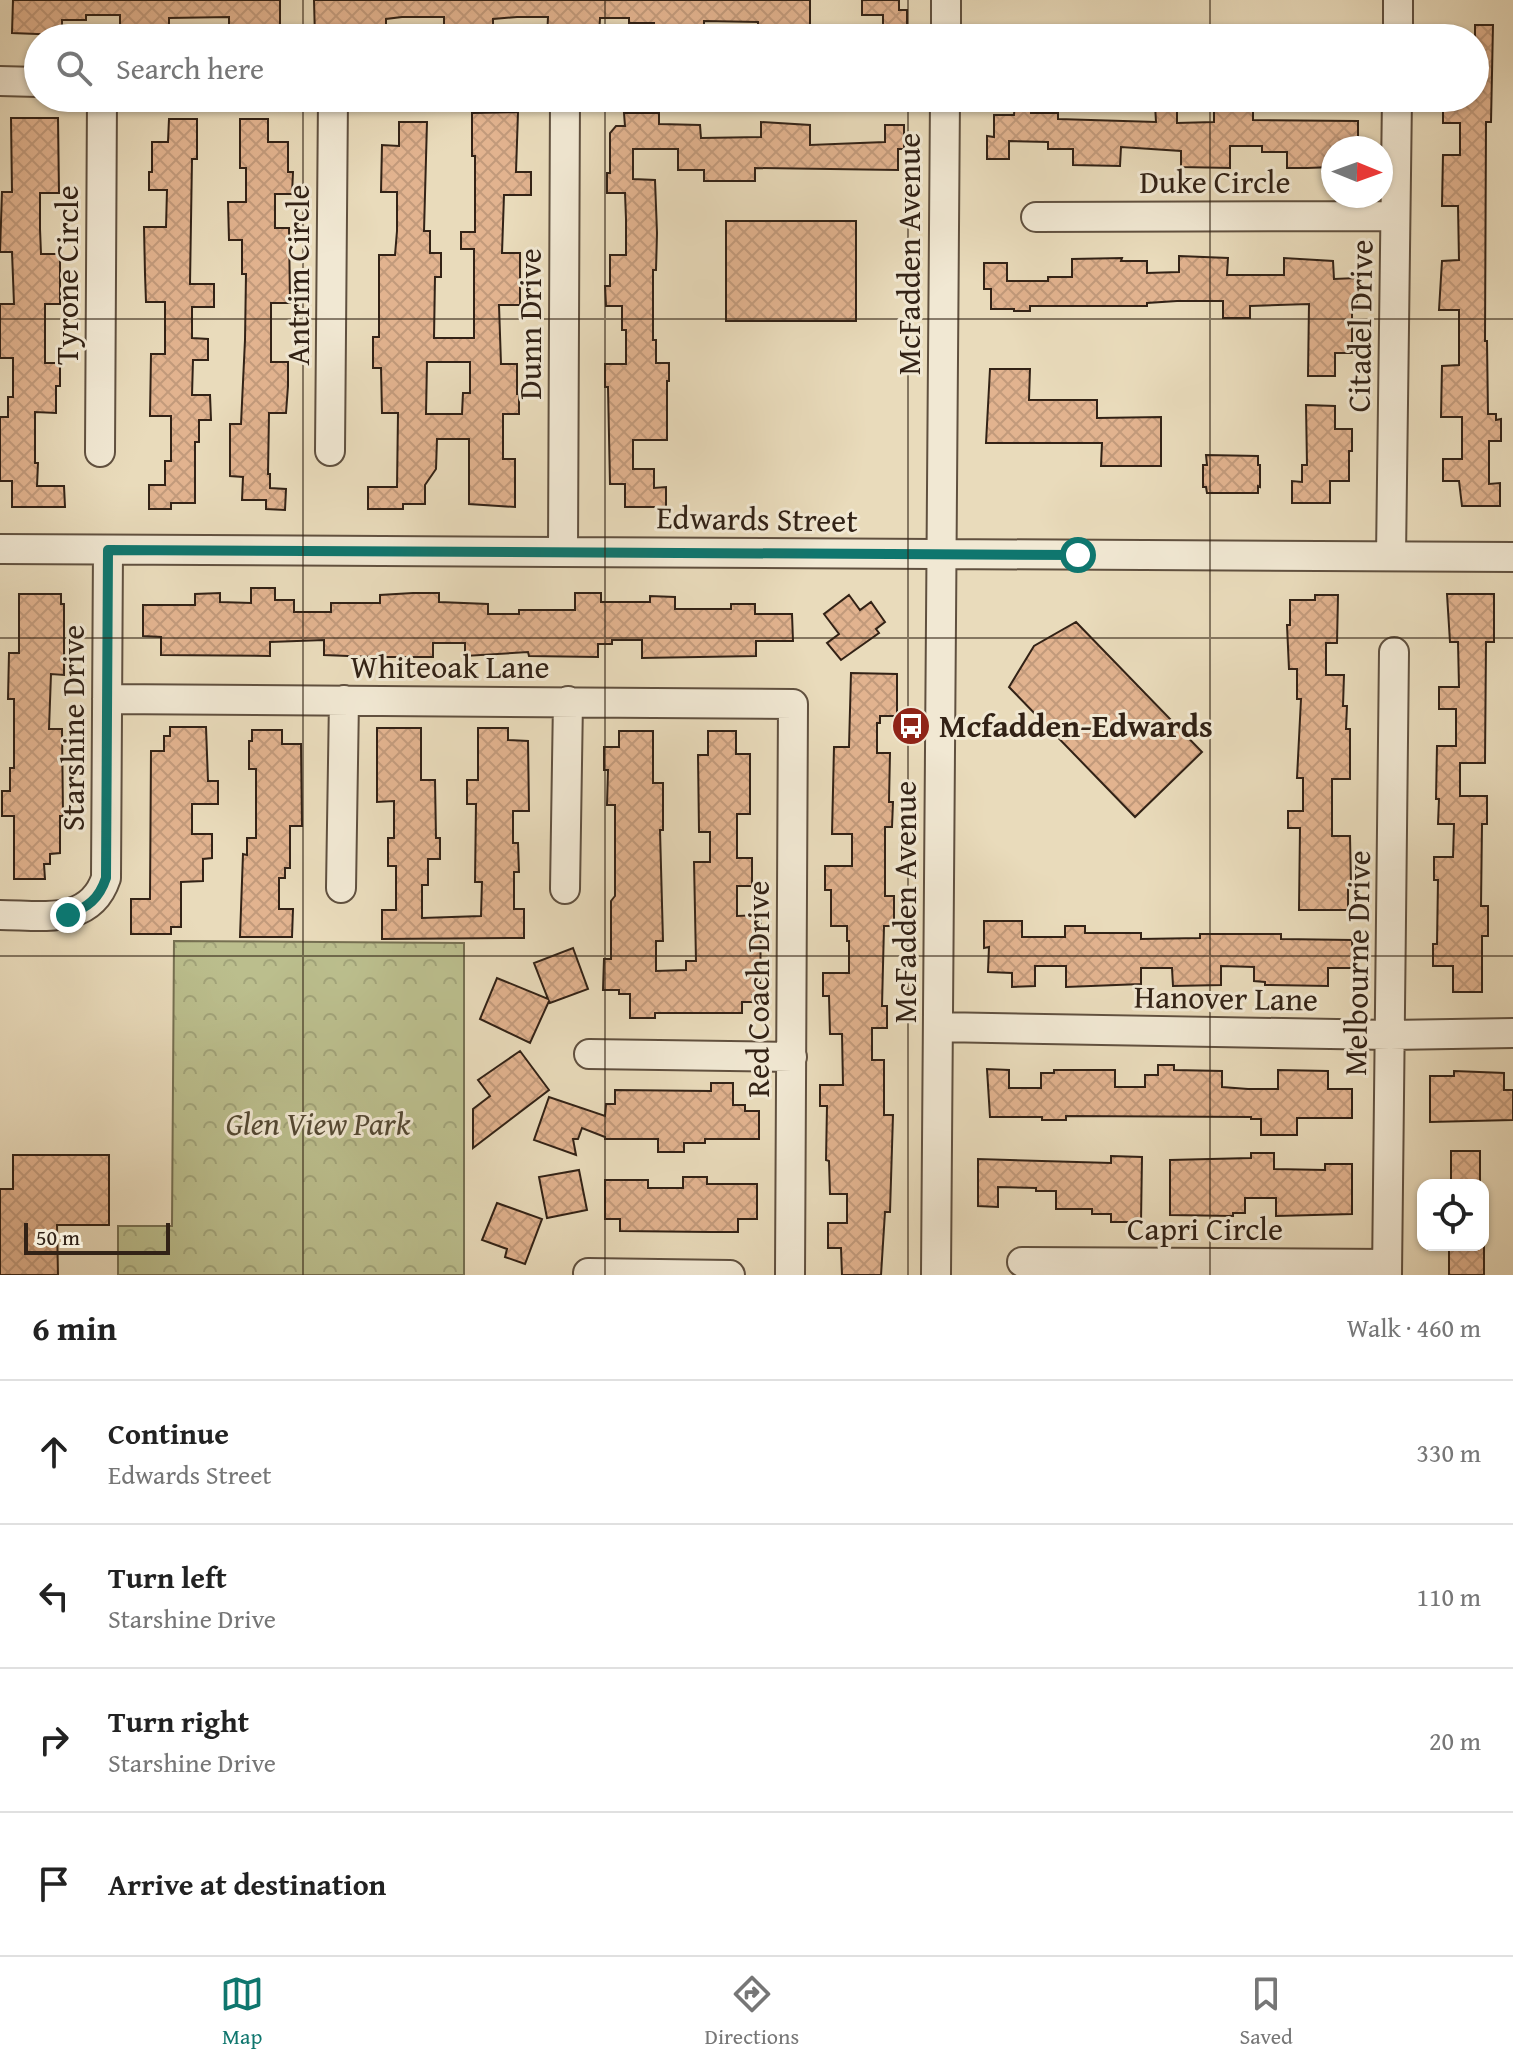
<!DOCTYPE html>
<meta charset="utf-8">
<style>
body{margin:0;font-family:"Gentium Book Plus",serif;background:#f6f6f6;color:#222}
.controls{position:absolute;right:24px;bottom:24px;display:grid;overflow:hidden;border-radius:16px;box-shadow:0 2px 6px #0004}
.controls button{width:72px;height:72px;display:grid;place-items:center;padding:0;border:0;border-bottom:2px solid #e0e0e0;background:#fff;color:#222;font:40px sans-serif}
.compass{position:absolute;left:1321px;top:136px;width:72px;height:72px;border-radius:50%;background:#fff;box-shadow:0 2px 6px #0004;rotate:91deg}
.scale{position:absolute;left:24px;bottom:20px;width:146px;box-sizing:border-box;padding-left:8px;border:4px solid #322216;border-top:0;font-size:22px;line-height:28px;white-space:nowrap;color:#322216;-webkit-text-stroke:6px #f1e8d3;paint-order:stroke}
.stop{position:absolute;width:24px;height:24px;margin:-18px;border:6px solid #0f766e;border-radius:50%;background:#fff}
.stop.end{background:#0f766e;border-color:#fff;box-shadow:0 2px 8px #0008}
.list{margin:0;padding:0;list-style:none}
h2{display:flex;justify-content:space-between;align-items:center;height:104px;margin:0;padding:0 32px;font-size:34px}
h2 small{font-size:26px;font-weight:400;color:#767676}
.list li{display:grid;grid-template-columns:52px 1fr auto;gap:24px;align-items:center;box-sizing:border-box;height:144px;padding:0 32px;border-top:2px solid #e0e0e0}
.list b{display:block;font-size:30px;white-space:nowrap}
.list p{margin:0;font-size:26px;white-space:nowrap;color:#767676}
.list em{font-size:26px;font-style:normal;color:#767676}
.icon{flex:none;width:44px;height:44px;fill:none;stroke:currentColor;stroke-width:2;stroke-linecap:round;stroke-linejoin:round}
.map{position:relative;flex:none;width:1513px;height:1275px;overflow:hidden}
.search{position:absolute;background:#fff;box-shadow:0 2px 6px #0004;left:24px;right:24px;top:24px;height:88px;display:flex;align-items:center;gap:20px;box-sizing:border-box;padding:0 28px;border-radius:44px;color:#767676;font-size:30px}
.sheet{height:680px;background:#fff}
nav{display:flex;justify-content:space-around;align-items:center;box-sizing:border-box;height:112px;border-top:2px solid #e0e0e0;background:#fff;font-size:22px;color:#767676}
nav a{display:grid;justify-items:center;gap:4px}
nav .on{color:#0f766e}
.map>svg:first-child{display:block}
.park{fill:url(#park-crowns);stroke:#767052;stroke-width:2}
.building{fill:url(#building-cross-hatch);stroke:#322216;stroke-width:2;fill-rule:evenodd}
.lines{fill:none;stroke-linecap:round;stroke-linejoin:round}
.minor-casing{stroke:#60503f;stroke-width:32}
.minor{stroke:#f1e8d3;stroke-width:28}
.route{stroke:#0f766e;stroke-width:10}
.grid{fill:none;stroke:#322216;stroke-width:2;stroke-opacity:0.55}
.labels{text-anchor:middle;stroke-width:6;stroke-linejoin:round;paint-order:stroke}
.street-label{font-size:32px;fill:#322216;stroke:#f1e8d3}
.poi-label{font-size:32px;font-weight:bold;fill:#322216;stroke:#f1e8d3;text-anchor:start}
.park-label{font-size:32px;font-style:italic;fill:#544934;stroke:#f1e8d3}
</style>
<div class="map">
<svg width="1513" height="1275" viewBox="0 0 1513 1275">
<defs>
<pattern id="park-crowns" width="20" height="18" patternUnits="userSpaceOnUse" patternTransform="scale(2)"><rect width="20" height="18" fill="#bbbe8d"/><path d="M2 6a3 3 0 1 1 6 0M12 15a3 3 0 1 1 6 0" fill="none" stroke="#a1a379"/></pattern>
<pattern id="building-cross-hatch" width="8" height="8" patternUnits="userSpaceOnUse" patternTransform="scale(2)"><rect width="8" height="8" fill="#e2b38f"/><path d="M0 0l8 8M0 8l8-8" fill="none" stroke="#c29a7b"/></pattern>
</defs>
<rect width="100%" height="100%" fill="#e9dbbb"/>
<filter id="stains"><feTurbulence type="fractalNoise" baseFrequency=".0025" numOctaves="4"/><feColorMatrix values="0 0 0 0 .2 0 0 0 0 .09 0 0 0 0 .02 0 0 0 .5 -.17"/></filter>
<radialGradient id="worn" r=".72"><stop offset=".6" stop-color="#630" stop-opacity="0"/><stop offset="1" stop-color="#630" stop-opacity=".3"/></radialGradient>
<path class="park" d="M174 941 464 943V1275H118V1226H172Z"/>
<path class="building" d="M13 0H280V37H229V17L169 18V35L120 33V15H86V20H62V35L12 33Z
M314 0H810V32H780V37H758V22L704 21V37L654 38V23H629V18H600L599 38 547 37 548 17H517L493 19V36H444V17H402L386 19V35L315 38Z
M862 0H899V10H907V32H883V15H862Z
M1475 25H1493L1491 122H1486L1485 341H1487L1488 414H1496V420L1501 419V441H1489V484L1500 483V506H1462L1459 481H1443V459H1462V417H1441L1442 366 1459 365V310H1439L1442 261 1459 260 1458 206H1442L1443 155H1460V123H1443V106H1445V98H1475Z
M1015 102H1031V113H1058V119L1156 122 1155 105H1177V123L1214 122V105L1253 104V120L1358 121V148H1333V167L1307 168H1287V152H1262V146H1230V168L1181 167V151L1121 147 1120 166 1073 165V149H1048V142L1009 141V159H987V136L994 137V115H1014Z
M518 112 516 172H531V195H504L502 253H520V305H499L501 364H517V394H519V414H503V459H515V507L469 504V439H437L436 469 425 485V504H403V509H368V487H397L398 413H382L381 368H373V337H379V255H395L397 231V192H381L382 145 399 146V122H427L424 231H430V253H441V277H435L434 338H474V249H461V232H475V156H472V113ZM427 362H470V393H463L462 414H426Z
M624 113H659V124L700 125 701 138 761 137V122L810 125V145L885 142V125H904V149H898V170L755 168V181H704V170H678V149H633V179L655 180 657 233 656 270H653V340H656V363H669V381H667V440H633V469H654V488L666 487V507H625V484H610L608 387H605V364H626V330H622V306H606L605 286H610V255H626V219L625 193H607V173H610V133L616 126H625Z
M11 118H58L59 193H40V229L41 254H60V304H45V363H60V386H56V413L35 412V463H38L37 486H64L65 507H12V481H0V417H8V397H13V358H0V304H14L12 252H0L2 192H12Z
M169 119H197V159H192L190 284H214V307H192V338L208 339V360H193L192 395H210L211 420H199V442H195V503H171V509H149V485H165V461H171V416H150L151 354H165V302H146L145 274 144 227H166L167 190H149V172H152V142H168Z
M240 119H268V142H288V172H293L292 194H275V228H289L290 303H271V362H288V386L286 413H269L268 474H270V488L286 489 285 510 266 509V500H242L243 477 230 476V424H241L245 340 246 274H242V240H229L228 202H246V168H240Z
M726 221H856V321H726Z
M1179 256 1228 258 1227 275H1284V258L1333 261 1334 279 1357 278V308H1352V353H1335V376H1308L1309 304 1250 306V318H1223V301H1177L1147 303V306H1030V311H1014V309H991V289H984V263H1007V281H1048V277H1072V259L1122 258 1121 261H1147V273L1179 272Z
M990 369H1030L1029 400H1097V418L1161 417V466H1101L1102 443H986Z
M1306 405 1335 406V429H1352V451H1349V481H1330V503H1292V481L1302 482V465H1307Z
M1206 455 1258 456V465H1260V487L1258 486V493H1207L1206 487H1203V465H1207Z
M251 588H275V600H294V612H331V603H380V595L413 593H439V602L488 604V614H519V610H575V593H601V602H650V596L675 597V609H731V604H755V614H792L793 641H756V656L642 658V640H612V644H598V657L529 656 528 652 465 656V643H433V657H373L324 655V640L270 642V656L161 655V637L143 636V605H195V594L220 593V602L251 603Z
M19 594H61V604H64V675L51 674 49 729H62L63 816H60V853L50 854V864H44L45 879H14V816H2V791H10V768H14V699H8L9 653H19Z
M1447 594H1494V642H1486L1485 763H1460V796H1487V824H1482L1481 906H1488V936H1482V992H1453V966H1433V944H1437L1438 880H1434V857H1453L1454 824H1438L1439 799H1436L1437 746H1456V709H1439V687H1459L1458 642H1450Z
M849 595 860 610 871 602 885 622 876 629 879 633 841 660 827 643 839 634 824 614Z
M1315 595H1338L1337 643H1326V675H1344L1343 706H1347L1346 729H1350V779H1332V836H1350L1351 886H1348V910H1299L1300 828H1288V811H1303V778H1297L1301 699H1297V669H1289L1287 625H1290V600H1315Z
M1076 622 1202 752 1135 817 1009 687 1034 646Z
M851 673 897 674V716H880V723H877V753H890L889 802H893L892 827H885V896H894V926H884L882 1006H887V1028H872V1060H884V1115H893L890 1212H885L881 1275H842L841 1248H828V1223H847V1194H830L829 1161 826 1160 827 1106H820V1085H843L842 1034H830L829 996H823V973H849V941H847V926H831V890H825V866H852V834H832L834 747H849Z
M170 727H206L208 781H218V804H192V834H212V858L203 859V881L181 882V927H171V934H131V899H150L151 751H164V736H170Z
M377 728H421V780H435L436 838H440V859H428V885H422V918L481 916 482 882H475L476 804H467V780H478V728H508V740L528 741 529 811H513V843H518L519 872H514V909H524V938L382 939V910H396V866H388V838H394V801L377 802Z
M252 730H282V744H301L302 826H290V868H285V878H279V909H293L292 937H240L243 854 247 855V838H256V769H249V741H252Z
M619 731H653V783H663V830H660L663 941H656V971L686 970V961H696L694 862H710V832H699L698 755H708V731H736V754H750V814H737V858H752V886H737V916L761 915 760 995H752V1002H742V1013H655V1018H630V994H619V990H603L604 959H611V901L615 896V805H607L608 770H604V747H619Z
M984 921H1022V937H1065V926H1085V933H1141V939L1200 938V934H1281V939L1352 940 1353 968H1328V986L1265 985V982L1254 981V967L1221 966V985L1173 986 1172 968H1141V984L1066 987V966H1035V986L1012 987V973L988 972 989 947 984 948Z
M573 948 588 989 550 1003 549 1001 530 1043 480 1019 497 978 548 999 534 963Z
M520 1051 549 1090 473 1148V1109L490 1096 478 1080Z
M1158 1065H1174V1070L1222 1071V1087L1248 1089H1278V1070L1328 1071V1089H1352V1118H1297V1135H1261V1119H1251V1117L1066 1116V1120H1042V1117H990L987 1069 1009 1070V1088H1041V1073H1054V1070H1115V1087H1145V1075H1158Z
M1454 1071 1504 1073V1090H1513V1120L1430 1122V1076H1454Z
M711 1083H733V1105H745V1111H759V1139H705V1143H684V1152H658V1139H605V1137L582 1128 578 1139H573L576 1155 534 1140 549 1097 605 1116 606 1104H615V1090L711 1091Z
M1451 1151H1480V1185H1451Z
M1251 1153H1274V1169L1325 1170V1164H1352V1214L1276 1216V1198H1245V1213H1233V1216L1170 1215V1160L1251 1158Z
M13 1155H109V1225H57L58 1275H0V1189H13Z
M1111 1156 1142 1157 1141 1222H1111V1214H1092V1209H1056V1191H1036V1188L998 1187V1207L978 1206V1159L1111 1163Z
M579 1170 587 1210 547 1218 539 1177Z
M683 1177H707V1184H757V1219H738V1232H711L620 1231V1219H605V1180H648V1188H683Z
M497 1203 542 1219 525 1264 505 1257 507 1249 482 1240Z
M1449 1245H1484V1275H1449Z"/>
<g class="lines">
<g class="minor-casing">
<path id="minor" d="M946 38V0
M1398 38V0
M0 81 38 82
M1036 217 1395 216
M330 451 333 98
M100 452 102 98
M0 549 1513 557
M563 551 565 98
M1391 556 1397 98
M107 699 793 704 790 1275
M341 888 344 700
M565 889 568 701
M0 915C41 915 90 926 106 878L108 550
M938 1027 1390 1035 1513 1033
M589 1054 792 1057
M1022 1262 1387 1264
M588 1273 730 1275
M936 1275 945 98
M1387 1275 1394 652"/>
</g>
<use href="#minor" class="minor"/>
</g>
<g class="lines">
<path class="route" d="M68 915C88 907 99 899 106 878L108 550 1078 555"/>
</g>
<path class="grid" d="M303 0V38M605 0V38M908 0V38M1210 0V38M303 98V1275M605 98V1275M908 98V1275M1210 98V1275M0 319H1513M0 638H1513M0 956H1513"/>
<defs>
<g id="bus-disc" transform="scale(2)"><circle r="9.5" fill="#8f2418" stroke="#f1e8d3"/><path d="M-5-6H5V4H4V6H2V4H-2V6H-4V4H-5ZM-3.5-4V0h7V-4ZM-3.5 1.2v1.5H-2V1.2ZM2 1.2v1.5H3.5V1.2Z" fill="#fff"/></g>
</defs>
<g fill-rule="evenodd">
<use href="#bus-disc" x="911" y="726"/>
</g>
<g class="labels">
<g class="street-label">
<text x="1215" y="193">Duke Circle</text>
<text transform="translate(909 254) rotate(-90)" y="11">McFadden Avenue</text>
<text transform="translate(67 275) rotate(-90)" y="11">Tyrone Circle</text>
<text transform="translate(298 275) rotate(-90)" y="11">Antrim Circle</text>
<text transform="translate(530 324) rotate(-90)" y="11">Dunn Drive</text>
<text transform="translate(1360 326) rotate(-89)" y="11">Citadel Drive</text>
<text transform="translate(757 519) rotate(1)" y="11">Edwards Street</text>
<text x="450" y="678">Whiteoak Lane</text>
<text transform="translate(73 728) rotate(-90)" y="11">Starshine Drive</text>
<text transform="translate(905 902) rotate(-90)" y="11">McFadden Avenue</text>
<text transform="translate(1357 963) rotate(-89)" y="11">Melbourne Drive</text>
<text transform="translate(758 989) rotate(-90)" y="11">Red Coach Drive</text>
<text transform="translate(1226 998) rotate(1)" y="11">Hanover Lane</text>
<text x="1205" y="1240">Capri Circle</text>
</g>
<g class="poi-label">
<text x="939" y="737">Mcfadden-Edwards</text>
</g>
<g class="park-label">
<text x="318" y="1135">Glen View Park</text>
</g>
</g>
<rect width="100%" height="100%" filter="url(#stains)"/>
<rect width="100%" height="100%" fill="url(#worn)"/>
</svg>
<div class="controls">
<button><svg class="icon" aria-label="locate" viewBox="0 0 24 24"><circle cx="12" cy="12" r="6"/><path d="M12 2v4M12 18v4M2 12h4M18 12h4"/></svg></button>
</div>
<svg class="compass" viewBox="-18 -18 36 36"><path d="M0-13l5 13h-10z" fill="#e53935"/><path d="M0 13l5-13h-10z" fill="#767676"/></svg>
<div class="scale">50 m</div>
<div class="stop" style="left:1078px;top:555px"></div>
<div class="stop end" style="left:68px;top:915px"></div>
<div class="search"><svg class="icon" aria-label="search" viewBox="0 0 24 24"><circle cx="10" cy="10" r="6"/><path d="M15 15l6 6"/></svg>Search here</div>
</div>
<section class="sheet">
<h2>6 min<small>Walk · 460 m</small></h2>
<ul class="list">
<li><svg class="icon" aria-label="ahead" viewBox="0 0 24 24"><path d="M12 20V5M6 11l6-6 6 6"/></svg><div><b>Continue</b><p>Edwards Street</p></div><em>330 m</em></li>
<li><svg class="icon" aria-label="left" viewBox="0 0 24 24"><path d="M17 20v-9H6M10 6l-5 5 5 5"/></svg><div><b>Turn left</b><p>Starshine Drive</p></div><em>110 m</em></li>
<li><svg class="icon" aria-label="right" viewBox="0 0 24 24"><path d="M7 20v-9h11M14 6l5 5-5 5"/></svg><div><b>Turn right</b><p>Starshine Drive</p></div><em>20 m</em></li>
<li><svg class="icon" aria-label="arrive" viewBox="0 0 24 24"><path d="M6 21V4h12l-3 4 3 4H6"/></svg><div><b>Arrive at destination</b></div></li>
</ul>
</section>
<nav>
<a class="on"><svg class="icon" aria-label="map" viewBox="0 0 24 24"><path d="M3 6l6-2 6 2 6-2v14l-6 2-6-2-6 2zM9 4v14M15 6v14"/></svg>Map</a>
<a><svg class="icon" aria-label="directions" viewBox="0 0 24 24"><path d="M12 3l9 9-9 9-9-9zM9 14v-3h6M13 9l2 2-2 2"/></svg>Directions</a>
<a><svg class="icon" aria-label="saved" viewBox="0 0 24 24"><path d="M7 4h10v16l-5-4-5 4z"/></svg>Saved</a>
</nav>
